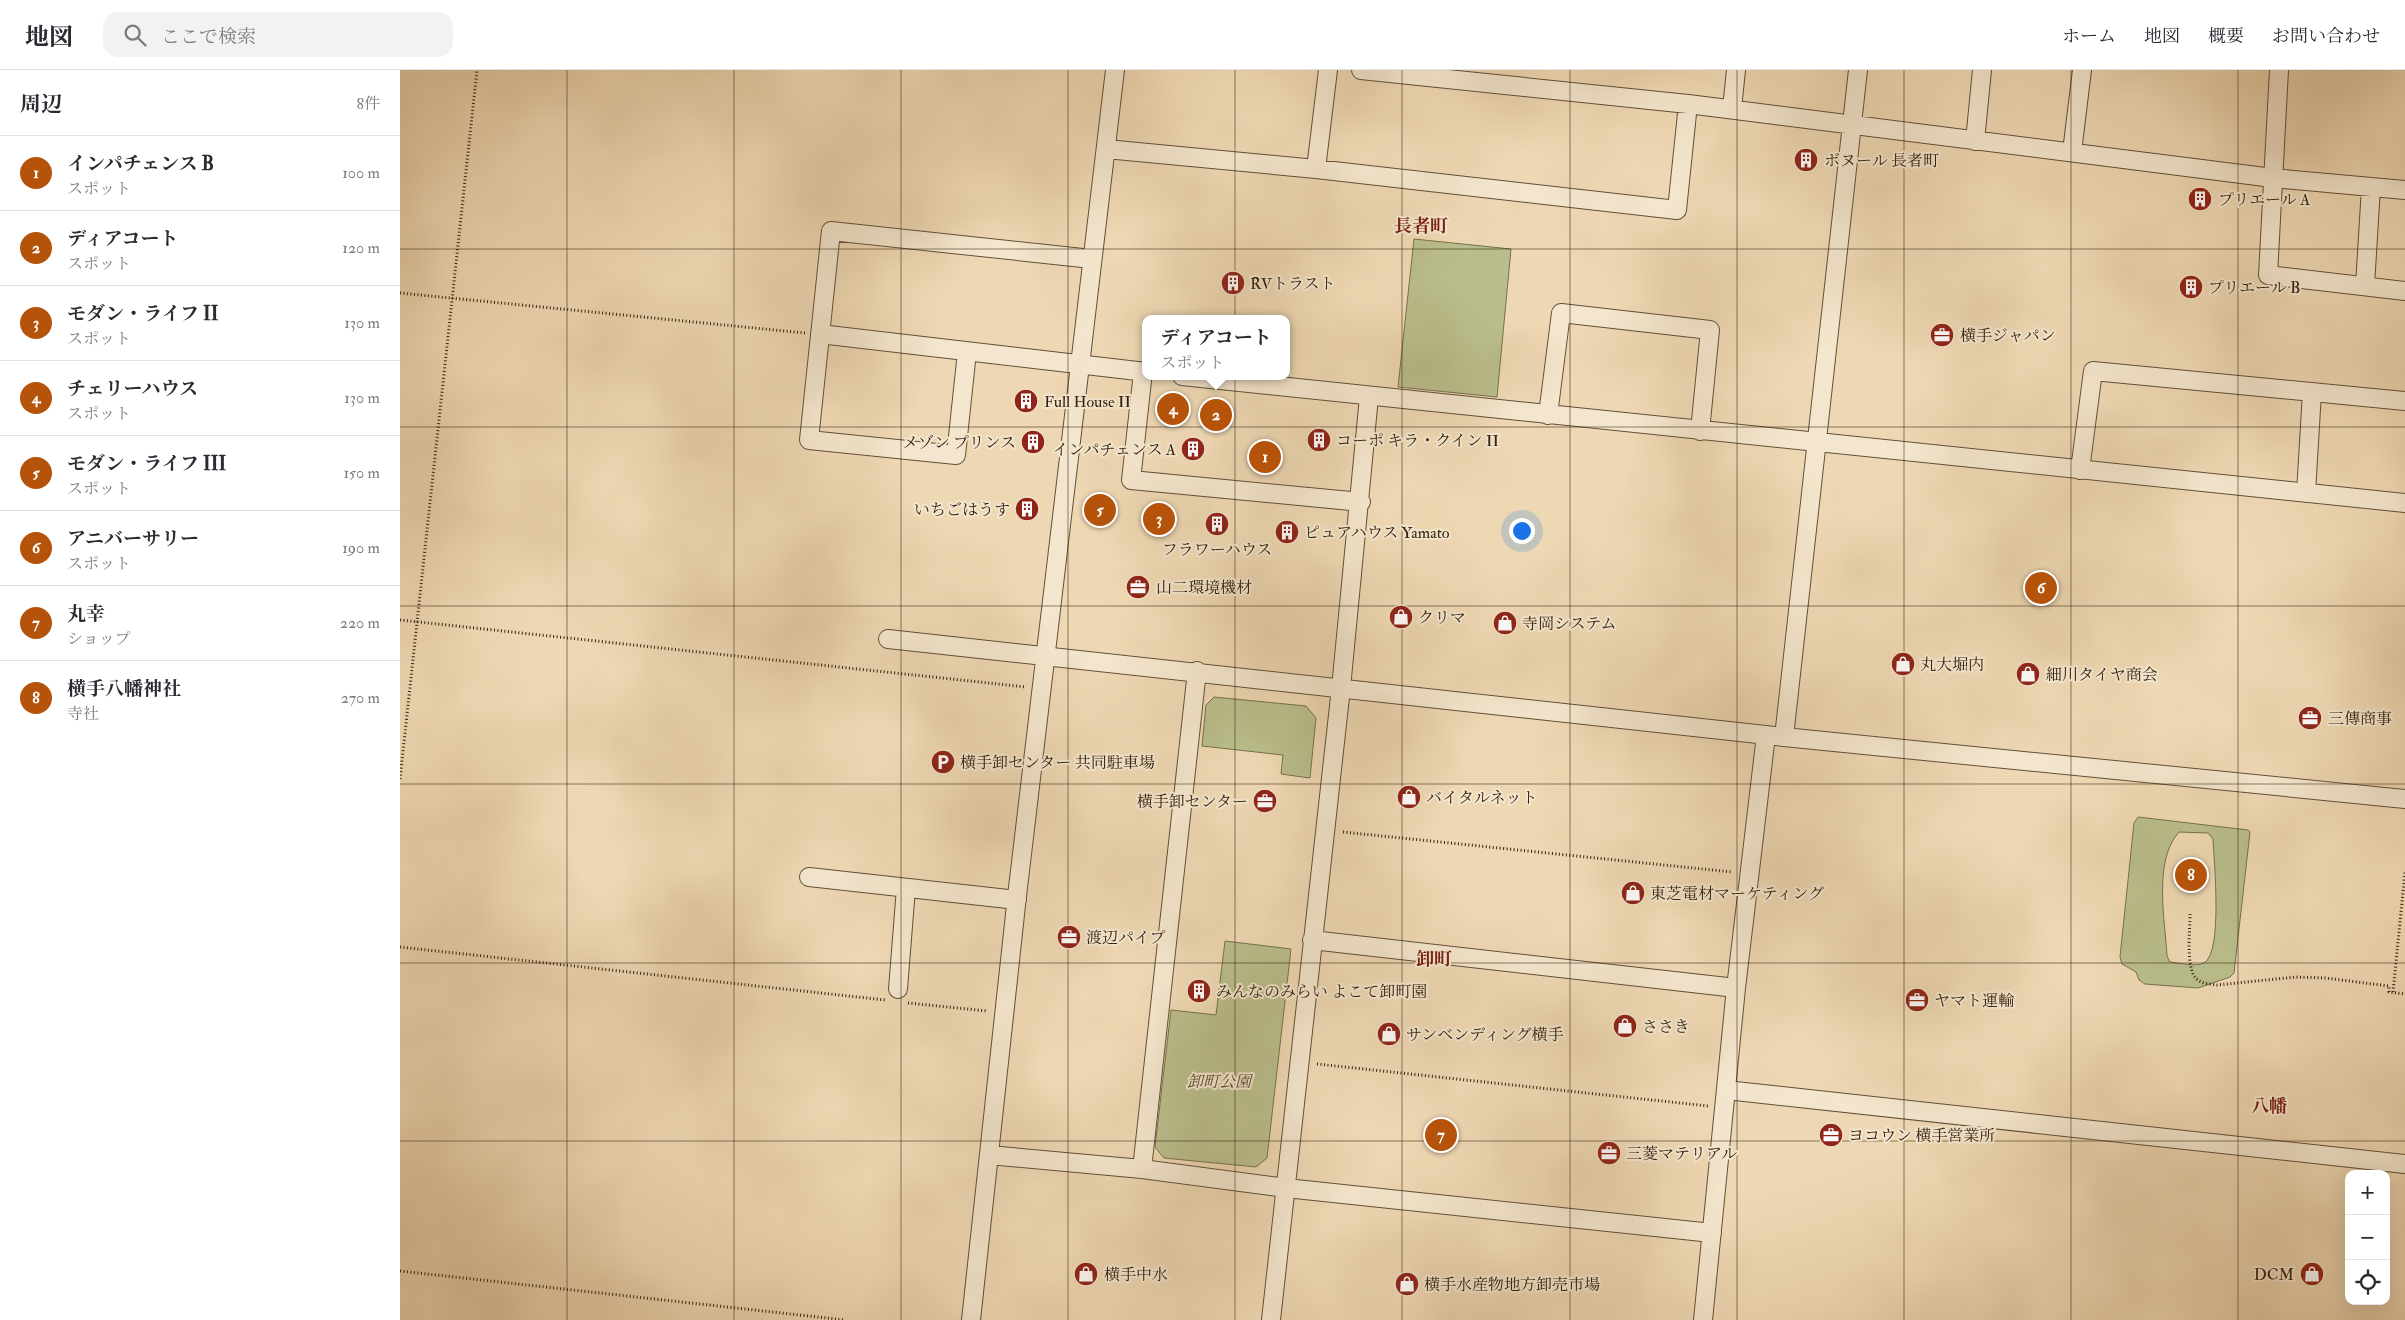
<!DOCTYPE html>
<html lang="ja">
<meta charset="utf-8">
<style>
body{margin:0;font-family:"IM FELL Double Pica","Noto Serif JP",serif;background:#f2f2f3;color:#2b2b33}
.controls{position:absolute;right:15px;bottom:15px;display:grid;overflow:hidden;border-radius:10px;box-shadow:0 5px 20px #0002}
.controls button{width:45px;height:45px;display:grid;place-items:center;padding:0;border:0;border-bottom:1px solid #e1e1e2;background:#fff;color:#2b2b33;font:25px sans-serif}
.you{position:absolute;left:1121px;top:460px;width:18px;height:18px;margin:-12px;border:4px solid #fff;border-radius:50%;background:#1a73e8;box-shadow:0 0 0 8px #1a73e833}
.badge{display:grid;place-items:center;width:32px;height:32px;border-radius:50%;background:#b45309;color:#fff;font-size:16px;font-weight:700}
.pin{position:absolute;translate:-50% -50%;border:2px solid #fff;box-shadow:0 1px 5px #0006}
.popup{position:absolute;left:742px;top:245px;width:148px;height:65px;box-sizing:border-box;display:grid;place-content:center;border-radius:10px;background:#fff;filter:drop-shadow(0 1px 4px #0005);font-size:16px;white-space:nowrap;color:#7c7c81}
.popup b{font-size:19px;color:#2b2b33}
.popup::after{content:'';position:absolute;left:50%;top:100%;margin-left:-10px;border:10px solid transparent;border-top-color:#fff}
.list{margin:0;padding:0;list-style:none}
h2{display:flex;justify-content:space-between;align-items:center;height:65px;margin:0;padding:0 20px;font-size:21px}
h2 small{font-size:16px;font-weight:400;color:#7c7c81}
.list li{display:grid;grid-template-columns:32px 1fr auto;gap:15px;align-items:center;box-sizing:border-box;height:75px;padding:0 20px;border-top:1px solid #e1e1e2}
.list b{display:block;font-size:19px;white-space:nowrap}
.list p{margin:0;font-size:16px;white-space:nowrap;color:#7c7c81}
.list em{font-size:16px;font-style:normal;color:#7c7c81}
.icon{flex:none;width:28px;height:28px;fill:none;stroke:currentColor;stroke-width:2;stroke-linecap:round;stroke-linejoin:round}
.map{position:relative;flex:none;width:2005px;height:1250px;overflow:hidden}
header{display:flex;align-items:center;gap:30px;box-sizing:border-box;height:70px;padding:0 25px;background:#fff;border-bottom:1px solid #e1e1e2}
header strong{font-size:24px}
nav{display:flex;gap:28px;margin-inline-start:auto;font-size:18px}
.search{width:350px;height:45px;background:#f2f2f3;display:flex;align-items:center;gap:12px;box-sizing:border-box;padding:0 18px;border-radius:15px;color:#7c7c81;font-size:19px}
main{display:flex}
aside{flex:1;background:#fff}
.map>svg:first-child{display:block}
.green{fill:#babe8c;stroke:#76704e;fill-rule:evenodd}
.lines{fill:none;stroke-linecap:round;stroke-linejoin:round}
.minor-casing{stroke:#624f38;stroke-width:20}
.path{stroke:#33210f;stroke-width:3;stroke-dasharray:1 2.5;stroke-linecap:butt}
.minor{stroke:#f4e6ce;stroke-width:18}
.grid{fill:none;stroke:#33210f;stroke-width:1;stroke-opacity:0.55}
.labels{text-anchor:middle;stroke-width:4;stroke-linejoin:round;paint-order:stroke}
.poi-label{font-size:16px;fill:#33210f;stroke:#f4e6ce;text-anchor:start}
.park-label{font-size:16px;font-style:italic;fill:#55482e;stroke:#f4e6ce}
.neighbourhood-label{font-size:18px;font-weight:bold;fill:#7a1f14;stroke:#f4e6ce}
</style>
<header>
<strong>地図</strong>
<div class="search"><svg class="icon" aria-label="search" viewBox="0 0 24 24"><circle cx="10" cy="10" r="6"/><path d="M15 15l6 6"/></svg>ここで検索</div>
<nav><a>ホーム</a><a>地図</a><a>概要</a><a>お問い合わせ</a></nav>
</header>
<main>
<aside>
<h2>周辺<small>8件</small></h2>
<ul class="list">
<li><span class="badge">1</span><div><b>インパチェンス B</b><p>スポット</p></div><em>100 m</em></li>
<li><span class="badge">2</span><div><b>ディアコート</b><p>スポット</p></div><em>120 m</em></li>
<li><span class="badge">3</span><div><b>モダン・ライフ II</b><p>スポット</p></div><em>130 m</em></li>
<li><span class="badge">4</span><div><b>チェリーハウス</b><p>スポット</p></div><em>130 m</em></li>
<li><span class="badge">5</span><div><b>モダン・ライフ III</b><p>スポット</p></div><em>150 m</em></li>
<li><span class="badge">6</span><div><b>アニバーサリー</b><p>スポット</p></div><em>190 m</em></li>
<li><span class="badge">7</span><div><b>丸幸</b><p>ショップ</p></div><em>220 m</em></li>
<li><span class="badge">8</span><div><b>横手八幡神社</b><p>寺社</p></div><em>270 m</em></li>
</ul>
</aside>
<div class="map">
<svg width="2005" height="1250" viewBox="0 0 2005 1250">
<rect width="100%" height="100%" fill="#eed8b3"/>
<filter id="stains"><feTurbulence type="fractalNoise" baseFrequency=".004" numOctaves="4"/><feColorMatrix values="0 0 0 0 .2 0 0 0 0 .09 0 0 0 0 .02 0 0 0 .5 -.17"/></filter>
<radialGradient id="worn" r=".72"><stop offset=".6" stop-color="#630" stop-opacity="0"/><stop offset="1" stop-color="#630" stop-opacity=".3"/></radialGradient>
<path class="green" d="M1014 169 1111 179 1097 327 998 317Z
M814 627 906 636 916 648 910 708 881 704 883 685 802 676 806 635Z
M1738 747 1848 760 1850 762 1834 903 1830 907 1798 918 1745 914 1739 910 1736 902 1722 894 1720 887 1734 753ZM1779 762 1808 763 1813 769C1814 791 1823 883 1804 893 1795 897 1779 893 1770 892L1767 886C1765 849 1753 791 1779 762Z
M825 871 891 879 867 1088 856 1097 764 1088 755 1077 771 940 816 945Z"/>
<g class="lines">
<g class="minor-casing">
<path id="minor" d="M961 0 1288 34 1873 108 2005 120
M1879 0 1868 205 2005 221
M1332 39 1336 0
M1575 71 1582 0
M706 79 916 99 1277 140 1288 34
M1672 82 1682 0
M916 99 928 0
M1965 216 1971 117
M420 264 746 302
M567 282 556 385 409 370 431 161 692 189
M743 302 731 410 961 432
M782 306 2005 433
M1148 345 1161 243 1310 260 1300 361
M1680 400 1693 301 2005 331
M1906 423 1912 322
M488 569 1384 667 2005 729
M1384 667C1408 445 1435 223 1458 0
M409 807 617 830
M912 870 1336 918
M498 919 506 818
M1326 1020 2005 1094
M589 1085 742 1099 886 1118 1312 1163
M742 1099 797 601
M571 1250 617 826 715 0
M871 1250 941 618 969 327
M1303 1250 1336 918 1366 665"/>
</g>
<path class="path" d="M0 223 405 263
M0 550 626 617
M0 709 77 0
M943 762 1332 802
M1790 844C1790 859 1786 896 1795 907 1800 914 1810 914 1817 915L1896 907 1925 908 1989 916V922L2005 924
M0 877 485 930
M1993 922 2005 802
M508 933 587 941
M917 994 1308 1036
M0 1201 445 1250"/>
<use href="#minor" class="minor"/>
</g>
<path class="grid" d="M167 0V1250M334 0V1250M501 0V1250M668 0V1250M835 0V1250M1002 0V1250M1170 0V1250M1337 0V1250M1504 0V1250M1671 0V1250M1838 0V1250M0 179H2005M0 357H2005M0 536H2005M0 714H2005M0 893H2005M0 1071H2005"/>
<defs>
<g id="building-disc" transform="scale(1.25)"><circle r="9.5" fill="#8f2418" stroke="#f4e6ce"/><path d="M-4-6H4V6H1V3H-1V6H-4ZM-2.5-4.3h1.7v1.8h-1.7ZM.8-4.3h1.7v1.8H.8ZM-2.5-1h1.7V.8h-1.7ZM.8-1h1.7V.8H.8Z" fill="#fff"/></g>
<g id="office-disc" transform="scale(1.25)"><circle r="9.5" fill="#8f2418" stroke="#f4e6ce"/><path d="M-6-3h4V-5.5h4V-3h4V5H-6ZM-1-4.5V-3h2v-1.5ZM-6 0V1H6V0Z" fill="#fff"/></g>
<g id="shop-disc" transform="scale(1.25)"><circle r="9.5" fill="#8f2418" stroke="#f4e6ce"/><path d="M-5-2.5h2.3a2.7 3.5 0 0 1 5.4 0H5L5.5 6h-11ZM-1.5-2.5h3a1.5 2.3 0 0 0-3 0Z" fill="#fff"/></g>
<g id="parking-disc" transform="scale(1.25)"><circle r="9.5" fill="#8f2418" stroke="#f4e6ce"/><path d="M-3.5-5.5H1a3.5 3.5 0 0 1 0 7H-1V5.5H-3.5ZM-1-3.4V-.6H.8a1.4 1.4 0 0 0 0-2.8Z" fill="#fff"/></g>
</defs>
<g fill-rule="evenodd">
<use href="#building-disc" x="1406" y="90"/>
<use href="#building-disc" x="1800" y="129"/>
<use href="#building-disc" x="833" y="213"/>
<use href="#building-disc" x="1791" y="217"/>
<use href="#office-disc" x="1542" y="265"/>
<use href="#building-disc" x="626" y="331"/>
<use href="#building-disc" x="919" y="370"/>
<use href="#building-disc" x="633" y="372"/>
<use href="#building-disc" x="793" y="379"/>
<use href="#building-disc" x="627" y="439"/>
<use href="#building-disc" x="817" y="454"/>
<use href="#building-disc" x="887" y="462"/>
<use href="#office-disc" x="738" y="517"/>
<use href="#shop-disc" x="1001" y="547"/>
<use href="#shop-disc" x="1105" y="553"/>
<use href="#shop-disc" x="1503" y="594"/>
<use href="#shop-disc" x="1628" y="604"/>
<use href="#office-disc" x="1910" y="648"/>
<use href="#parking-disc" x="543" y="692"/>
<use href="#shop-disc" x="1009" y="727"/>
<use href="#office-disc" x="865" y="731"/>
<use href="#shop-disc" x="1233" y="823"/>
<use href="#office-disc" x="669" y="867"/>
<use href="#building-disc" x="799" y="921"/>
<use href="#office-disc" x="1517" y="930"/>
<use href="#shop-disc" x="1225" y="956"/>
<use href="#shop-disc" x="989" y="964"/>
<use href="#office-disc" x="1431" y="1065"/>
<use href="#office-disc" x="1209" y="1083"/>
<use href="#shop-disc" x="686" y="1204"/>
<use href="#shop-disc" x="1912" y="1204"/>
<use href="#shop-disc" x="1007" y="1214"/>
</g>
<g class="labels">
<g class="poi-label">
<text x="1424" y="96">ボヌール 長者町</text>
<text x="1818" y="135">プリエール A</text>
<text x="850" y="219">RVトラスト</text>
<text x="1808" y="223">プリエール B</text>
<text x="1560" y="271">横手ジャパン</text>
<text x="644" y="337">Full House II</text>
<text x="936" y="376">コーポ キラ・クイン II</text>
<text x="616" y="378" text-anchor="end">メゾン プリンス</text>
<text x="776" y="385" text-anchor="end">インパチェンス A</text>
<text x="610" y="445" text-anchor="end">いちごはうす</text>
<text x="904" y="468">ピュアハウス Yamato</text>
<text x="817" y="485" text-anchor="middle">フラワーハウス</text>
<text x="756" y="523">山二環境機材</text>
<text x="1018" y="553">クリマ</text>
<text x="1122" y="559">寺岡システム</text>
<text x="1520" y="600">丸大堀内</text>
<text x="1646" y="610">細川タイヤ商会</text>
<text x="1928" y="654">三傳商事</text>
<text x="560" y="698">横手卸センター 共同駐車場</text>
<text x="1026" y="733">バイタルネット</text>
<text x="848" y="737" text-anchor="end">横手卸センター</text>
<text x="1250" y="829">東芝電材マーケティング</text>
<text x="686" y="873">渡辺パイプ</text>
<text x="816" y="927">みんなのみらい よこて卸町園</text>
<text x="1534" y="936">ヤマト運輸</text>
<text x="1242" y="962">ささき</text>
<text x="1006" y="970">サンベンディング横手</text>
<text x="1448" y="1071">ヨコウン 横手営業所</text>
<text x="1226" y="1089">三菱マテリアル</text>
<text x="704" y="1210">横手中水</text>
<text x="1894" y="1210" text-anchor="end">DCM</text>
<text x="1024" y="1220">横手水産物地方卸売市場</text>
</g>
<g class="park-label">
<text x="819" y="1017">卸町公園</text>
</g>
<g class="neighbourhood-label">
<text x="1021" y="162">長者町</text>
<text x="1034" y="895">卸町</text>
<text x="1869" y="1042">八幡</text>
</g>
</g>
<rect width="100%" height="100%" filter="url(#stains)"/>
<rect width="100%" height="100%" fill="url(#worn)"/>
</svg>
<div class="controls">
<button>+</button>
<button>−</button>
<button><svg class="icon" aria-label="locate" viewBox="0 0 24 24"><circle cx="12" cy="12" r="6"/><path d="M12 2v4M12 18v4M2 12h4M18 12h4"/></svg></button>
</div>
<div class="you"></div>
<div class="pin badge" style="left:865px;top:387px">1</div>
<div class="pin badge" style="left:816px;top:345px">2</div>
<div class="popup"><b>ディアコート</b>スポット</div>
<div class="pin badge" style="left:759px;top:449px">3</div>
<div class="pin badge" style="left:773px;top:339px">4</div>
<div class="pin badge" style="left:700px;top:440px">5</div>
<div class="pin badge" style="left:1641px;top:518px">6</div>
<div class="pin badge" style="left:1041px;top:1065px">7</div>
<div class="pin badge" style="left:1791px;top:805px">8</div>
</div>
</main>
